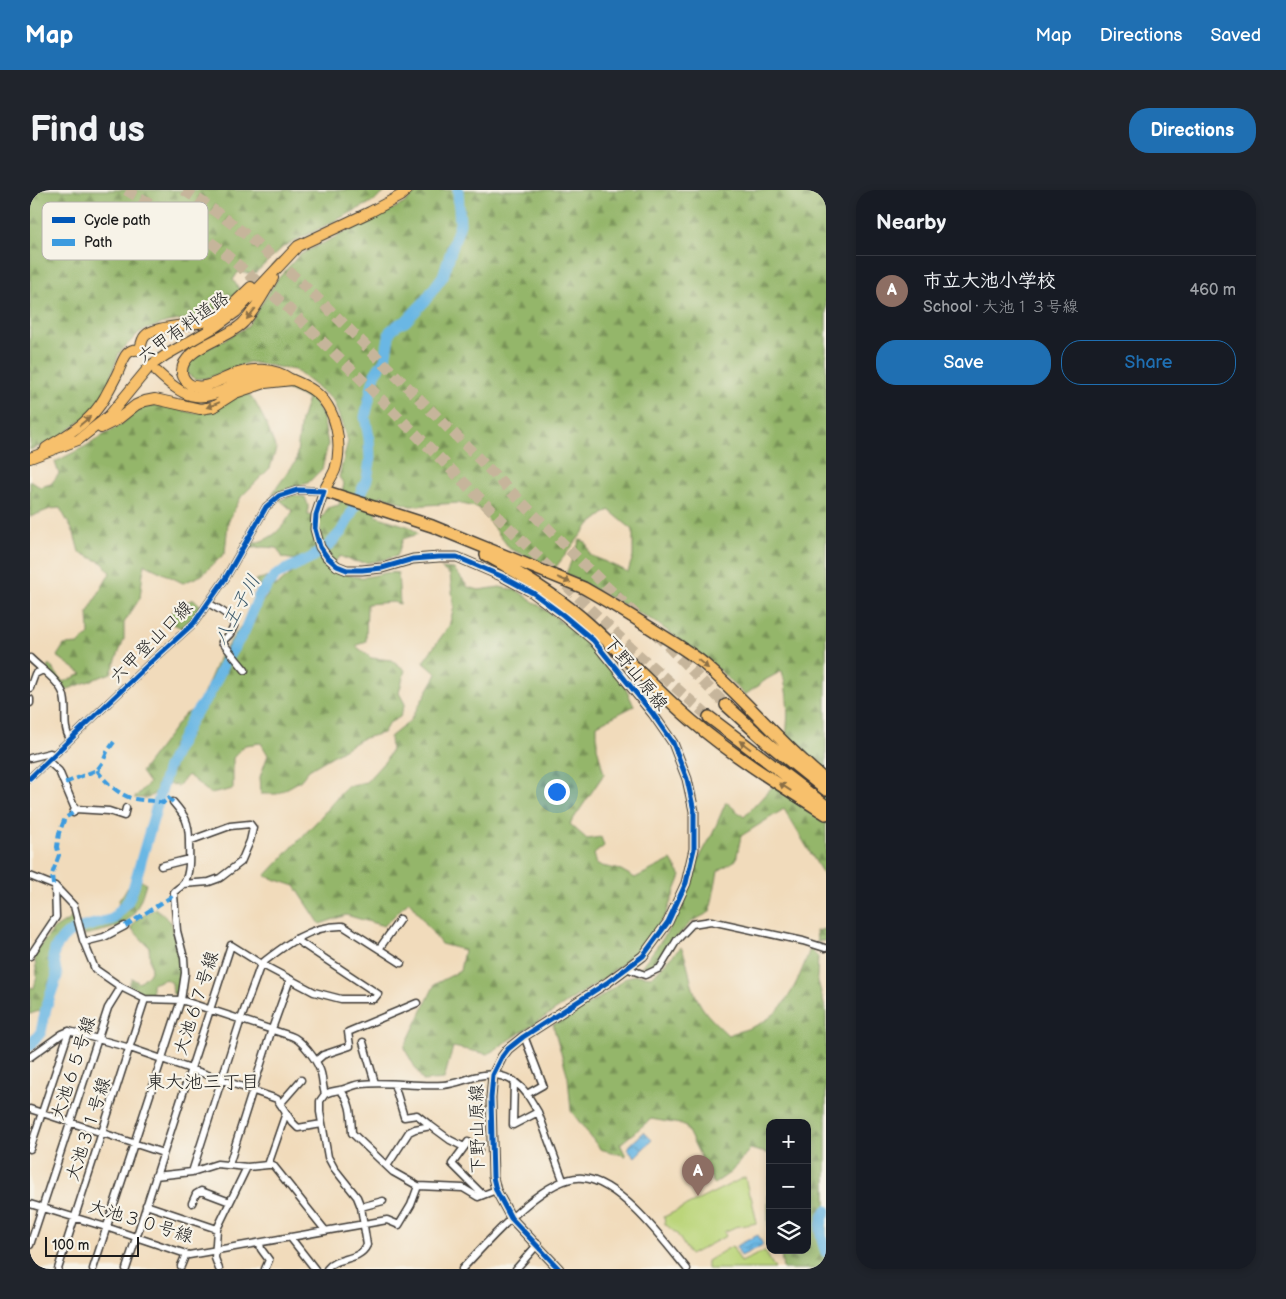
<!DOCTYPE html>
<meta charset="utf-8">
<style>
body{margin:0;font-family:"Balsamiq Sans","Klee One",sans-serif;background:#20242c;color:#f1f3f6}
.controls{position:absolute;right:15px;bottom:15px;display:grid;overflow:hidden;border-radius:10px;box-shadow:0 2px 8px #0003}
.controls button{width:45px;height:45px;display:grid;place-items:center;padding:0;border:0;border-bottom:1px solid #363941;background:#171b24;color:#f1f3f6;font:25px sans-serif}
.scale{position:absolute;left:15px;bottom:12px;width:94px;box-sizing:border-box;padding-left:5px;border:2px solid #1c1c1c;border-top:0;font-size:14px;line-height:18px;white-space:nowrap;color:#1c1c1c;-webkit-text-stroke:4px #f7f3e8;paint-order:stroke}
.you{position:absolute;left:526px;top:601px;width:18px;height:18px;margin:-12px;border:4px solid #fff;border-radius:50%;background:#1a73e8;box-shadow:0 0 0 8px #1a73e833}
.badge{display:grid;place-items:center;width:32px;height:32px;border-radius:50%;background:#1f6fb2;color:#fff;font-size:16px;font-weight:700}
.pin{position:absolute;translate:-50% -41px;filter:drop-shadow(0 1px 2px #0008)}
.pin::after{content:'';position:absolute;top:26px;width:18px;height:15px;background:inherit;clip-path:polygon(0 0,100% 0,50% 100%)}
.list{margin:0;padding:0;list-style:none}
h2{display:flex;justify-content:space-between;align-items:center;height:65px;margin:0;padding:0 20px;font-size:21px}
h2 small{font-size:16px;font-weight:400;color:#9ea1a6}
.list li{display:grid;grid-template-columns:32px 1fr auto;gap:15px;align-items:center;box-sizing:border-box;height:70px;padding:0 20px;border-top:1px solid #363941}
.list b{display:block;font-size:19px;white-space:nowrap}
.list p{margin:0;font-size:16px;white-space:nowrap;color:#9ea1a6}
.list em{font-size:16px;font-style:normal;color:#9ea1a6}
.actions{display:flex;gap:10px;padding:15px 20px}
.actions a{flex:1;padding:11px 0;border:1px solid #1f6fb2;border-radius:20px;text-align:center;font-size:18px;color:#1f6fb2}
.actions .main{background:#1f6fb2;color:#fff}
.icon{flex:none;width:28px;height:28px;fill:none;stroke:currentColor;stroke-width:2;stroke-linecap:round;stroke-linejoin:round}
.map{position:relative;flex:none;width:796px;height:1079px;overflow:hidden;border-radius:20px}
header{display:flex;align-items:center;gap:30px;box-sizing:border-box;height:70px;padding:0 25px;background:#1f6fb2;color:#fff}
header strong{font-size:24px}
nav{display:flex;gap:28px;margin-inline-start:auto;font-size:18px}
.intro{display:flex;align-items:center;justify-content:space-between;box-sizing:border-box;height:120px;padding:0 30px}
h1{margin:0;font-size:35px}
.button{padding:12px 22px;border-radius:20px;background:#1f6fb2;color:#fff;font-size:18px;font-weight:700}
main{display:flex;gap:30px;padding:0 30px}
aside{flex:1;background:#171b24;border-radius:20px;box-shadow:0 2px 8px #0003}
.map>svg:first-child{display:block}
.forest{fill:url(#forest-firs);stroke:#586943}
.park{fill:#bbd57a;stroke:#6c784b}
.water{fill:url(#water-waves);stroke:#446a80}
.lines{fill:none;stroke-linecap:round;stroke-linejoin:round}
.river{stroke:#6bb7e4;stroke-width:11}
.highway-tunnel{stroke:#c6b59b;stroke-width:11;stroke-dasharray:11 5.5;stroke-linecap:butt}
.street-casing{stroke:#3c3934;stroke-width:9}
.secondary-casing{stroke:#3c3934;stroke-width:11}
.primary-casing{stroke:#3c3934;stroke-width:12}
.highway-casing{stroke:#3c3934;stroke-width:14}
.street{stroke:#fff;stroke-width:6}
.secondary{stroke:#fce6c4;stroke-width:9}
.primary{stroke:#f7c06c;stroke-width:10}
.highway{stroke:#f7c06c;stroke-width:11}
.quiet{stroke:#3c9bdf;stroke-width:4;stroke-dasharray:8 4;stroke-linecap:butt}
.cycleway-casing{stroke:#f7f3e8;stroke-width:8}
.cycleway{stroke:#0057b8;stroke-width:5}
.oneway{fill:#8a6e44}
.labels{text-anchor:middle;stroke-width:4.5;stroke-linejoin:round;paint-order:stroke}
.street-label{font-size:18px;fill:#1c1c1c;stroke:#f7f3e8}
.water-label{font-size:19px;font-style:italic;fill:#3c5a6c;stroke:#f7f3e8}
.neighbourhood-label{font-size:19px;fill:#1c1c1c;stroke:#f7f3e8}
.key{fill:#f7f3e8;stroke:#b5b2ab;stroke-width:1}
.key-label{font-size:14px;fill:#1c1c1c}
</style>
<header>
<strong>Map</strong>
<nav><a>Map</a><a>Directions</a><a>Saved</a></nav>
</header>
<div class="intro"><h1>Find us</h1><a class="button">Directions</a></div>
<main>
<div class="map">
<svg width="796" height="1079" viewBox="0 0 796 1079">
<defs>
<pattern id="forest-firs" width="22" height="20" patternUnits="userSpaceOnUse" patternTransform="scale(1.25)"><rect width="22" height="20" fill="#94b66a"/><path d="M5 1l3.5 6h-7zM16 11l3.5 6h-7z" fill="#789356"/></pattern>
<pattern id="water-waves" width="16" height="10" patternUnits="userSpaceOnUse" patternTransform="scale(1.25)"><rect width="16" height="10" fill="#6bb7e4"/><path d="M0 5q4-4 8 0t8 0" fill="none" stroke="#5794b8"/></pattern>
</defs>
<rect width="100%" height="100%" fill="#f7f3e8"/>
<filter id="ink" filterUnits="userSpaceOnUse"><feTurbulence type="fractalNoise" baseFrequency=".02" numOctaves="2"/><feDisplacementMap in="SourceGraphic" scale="10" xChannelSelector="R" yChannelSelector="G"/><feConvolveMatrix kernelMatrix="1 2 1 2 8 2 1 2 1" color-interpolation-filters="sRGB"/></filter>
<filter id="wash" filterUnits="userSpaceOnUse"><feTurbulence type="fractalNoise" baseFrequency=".0096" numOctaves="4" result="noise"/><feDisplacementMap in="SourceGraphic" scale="20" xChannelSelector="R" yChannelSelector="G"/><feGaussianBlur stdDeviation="1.12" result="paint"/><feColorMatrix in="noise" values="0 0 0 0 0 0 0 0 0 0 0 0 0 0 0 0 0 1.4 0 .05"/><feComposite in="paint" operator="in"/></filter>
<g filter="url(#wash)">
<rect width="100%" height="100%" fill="#f1dbbb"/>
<path class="forest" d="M0 0H358L344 11 253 57 224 84 208 82 203 90 210 100 178 126 137 132 110 142 89 163 77 197 64 221 26 250 0 260Z
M389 0H796V689L754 619 711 646 706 670 688 681 680 722 661 732 640 755 628 774 611 777 632 750 653 716 666 674 682 645 696 612 714 627 772 565 756 547C759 524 758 503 752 481L737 489 715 505 684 475 624 431 536 384 550 350 556 352 560 365 598 382 603 366V340L579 320 558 336 525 378 480 359 449 318 428 313 380 316 351 305 346 326 380 337 388 344 373 349 367 366C345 372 332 377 310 366L300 377C308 381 318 386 327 387 340 389 355 380 368 383L370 414 363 412 337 414 336 451 326 456 341 468 362 470 375 480 369 503 375 514 370 527 359 533 353 543 331 549 279 580 270 591 247 604H231L230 587 238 565 231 553 215 555 203 568V599L181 604 158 585 148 596 139 594 118 608H104L119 593 111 582 154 525 168 517 188 470 207 441 238 405 225 390 237 387 245 390V397L262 383 268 370 253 368 247 358 233 357 215 359 217 354C242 351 250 341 263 321L250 310 263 305 275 307 278 315V325L293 327 297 318 309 315 314 294 309 287 318 251 303 210 265 180 219 172 178 188 165 189 157 184 159 173 172 162 217 137 247 90 269 65 373 14Z
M262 194 282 207 293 227 298 254 292 279 278 293 242 304 266 271 271 230 278 209 261 201 237 197Z
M216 202 225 212 235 231 246 259 240 278 211 307 198 332 195 363 172 385 153 393 114 374 110 408 94 433V449L81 483 33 501 17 478 19 474 33 492 52 484 27 466 34 455 49 454 59 444 58 422 80 383 73 373 49 362 44 343 30 318 20 319 0 327V291L10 297 21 294 29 284 25 272 56 256 93 233 112 216 132 215 163 223 183 219Z
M411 378 424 379 438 397 449 400 470 397 488 401 524 426 560 454 592 491 604 516 567 535V557L574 584 540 634 557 649 571 647 574 656 564 664 567 675 591 680 605 688 641 670 651 686 635 726 609 761 570 791 458 864 423 857 414 889 393 891 374 858 405 794 430 781 434 760 411 754 379 711 354 736 316 725 290 734 265 696 235 686 288 630 317 596 336 592 356 570 361 560 360 547 380 531 407 484 393 472 419 436 424 417 420 385Z
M164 409 171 416 165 428 154 439 143 434 138 427 146 417Z
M104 689 109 690 116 693C104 736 94 736 54 745L52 734 81 727 87 721 89 710Z
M126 718 141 732 152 781 148 804H143L142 793 136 789 122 794V805L113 803 98 796 102 788 109 793 121 782 119 757 101 738 106 730Z
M43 727 44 738 28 748C31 775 21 796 12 820L0 824V797L4 798 7 786 4 764 24 739Z
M796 739V751H787L786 741Z
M651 757C658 771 658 781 662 795 669 819 680 828 698 845 708 841 721 839 731 833 758 819 770 786 780 759L788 767 787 787 796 822V1079H753L751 1064 749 1060H777V933H740V964L720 959 701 982 684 994 655 935 621 929 590 954 596 966 570 959 541 921 538 887 523 835 571 807 597 787 606 785 622 787Z
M740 985V1039H738V995Z"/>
<path class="park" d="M715 987 719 1005 721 1006 727 1033 705 1037 694 1042 696 1046 660 1065 647 1044 635 1034 634 1027Z
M702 1056 711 1072 735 1061 745 1079H677V1071Z"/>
<path class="water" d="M614 942 622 950 605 967 597 958Z
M728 1045 733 1055 711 1066 706 1056Z"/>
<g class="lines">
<path class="river" d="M0 856 11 842 16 818 27 786 23 767 25 759 32 749 37 744 50 738 83 729 98 711 103 699 138 577 162 528 179 505 196 470 214 442 229 406 244 387 253 381 281 368 298 356 311 342 321 324 337 289 340 271 339 248 335 227 345 184 355 169 360 141 369 134 375 132 394 112 413 86 430 34 428 0
M796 1021C788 1035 790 1047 796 1062"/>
</g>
</g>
<g filter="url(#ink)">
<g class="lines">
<path class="highway-tunnel" d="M96 0 139 24 186 56 258 118 330 188 561 420 603 460 679 527
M154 0C226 46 285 105 345 165 433 251 518 341 607 426
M626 444 696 515"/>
<g class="street-casing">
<path id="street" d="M178 413C188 419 201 424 204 436L200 444 192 452 215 480
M0 468C11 479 27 489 33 503 39 518 31 535 40 549
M0 498 5 484 13 480
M0 509V513
M0 568 20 563 24 565
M18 571 29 581 45 619 43 623
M0 588 121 472 164 433 195 389 236 317 249 306 268 300 294 301
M143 612C155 626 159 631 159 651L200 636 220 634 223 638 220 651 211 672 190 688 179 692 153 694
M45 619 79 621 94 626 96 618
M131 676 159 669
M0 686 25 696 44 716 53 750 65 779 91 797 115 809 151 810 261 846C271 849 286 869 290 880 293 887 292 895 295 904L290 911V922L298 967 304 978 327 1007 331 1017 337 1055C329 1072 307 1066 297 1079
M265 749 348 804 344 809H311L284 802 231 774C255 755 281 735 313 736L371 773
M54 752 74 747 95 736
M349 759 370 729
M0 766 26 727 25 696
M596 778 615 785 630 778 647 750 662 734 681 731 773 751 795 758
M494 846 513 895 497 904 508 922 533 990
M333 852 345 893
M0 867 32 844 39 841 100 858 247 909 262 932 268 938 292 934
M286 871 293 865 320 856 318 842 387 813
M484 891 483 935 508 922
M310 900C322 912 321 927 322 943L363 982 388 996 433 998 448 1007 466 1000
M295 904C301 901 304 901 310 900 317 899 324 894 332 894 359 891 386 897 413 895 431 894 448 882 466 885 480 887 489 893 497 904
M250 914 271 890
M0 919 133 963
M401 936 420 950 434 957
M0 959 39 841
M449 960 438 952 422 974 453 1005
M199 975 242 839 260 789
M238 975H243L295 1040
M357 976 379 942 385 939 401 936 387 925 374 927 364 894
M125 986 162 982 187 974 217 977 238 975 256 923
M162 1013 166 1004 171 1001 200 1012
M0 1014 76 1037 159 1065 357 1030 369 1035 381 1015 388 996
M116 1015 187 1039 217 977
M331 1017 353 1011
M187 1039 185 1068 189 1079
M260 1047 285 1079
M230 1053 231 1059 239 1070 235 1079
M0 1055 78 818 91 797
M151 1076 156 1064
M28 1079 115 809
M63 1079 151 810 155 783 154 768 147 741 144 705V702C147 699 152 696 154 693 161 682 159 663 159 651
M96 1079 201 755 231 774 211 829 162 982
M432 1079C457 1053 515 984 553 988 590 991 635 1052 657 1079
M486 1079 508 1054"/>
</g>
<g class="secondary-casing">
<path id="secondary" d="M294 301 286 325 285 339 290 357 297 367 307 376 317 380H332L352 378 383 369 409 367H427L471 386 503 403 533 425 563 450 623 524 643 553 657 589 664 621V659L656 693 638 732 613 766 578 792 493 847 478 859 472 867 463 885 461 908 462 950 463 987 466 1000 481 1028 529 1079"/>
</g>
<g class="primary-casing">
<path id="primary" d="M243 88C234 103 226 119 214 132 199 149 150 158 152 183 153 188 157 193 161 195 174 200 188 191 200 186 220 177 244 177 262 190
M110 160C111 155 112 149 115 146 125 134 170 137 186 128 199 120 210 107 221 97
M127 182C154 207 167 215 202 196 214 190 226 185 239 185
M256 187C265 191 276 195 284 201 307 218 313 254 305 280 302 287 297 294 294 301
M71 238 87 230 106 215 115 211 125 209 170 219 183 217 205 203 235 193 262 190
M16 258C40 243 61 232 75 207 79 199 84 191 88 182 93 172 95 157 110 160
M0 268 48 250 79 226 120 176 136 165 185 137 206 122 268 56 340 22 370 6 377 0"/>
</g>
<g class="highway-casing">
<path id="highway" d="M294 301 402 336 554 398C577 411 600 425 622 439 639 450 657 460 673 473 716 510 752 555 796 591
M456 365C493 385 529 407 560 435 595 466 626 500 662 531 703 566 750 595 796 624
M696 515 740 555 796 600
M679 527 796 616"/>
</g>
<use href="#street" class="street"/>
<use href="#secondary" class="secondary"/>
<use href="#primary" class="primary"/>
<use href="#highway" class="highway"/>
<path class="quiet" d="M67 580C74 591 91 607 105 609 115 611 123 610 133 613L138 608 143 612
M35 593 67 580 73 572 77 562 84 552
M23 695 22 684 29 665 27 657 29 643 35 628 43 623
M95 736 144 705"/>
<g class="cycleway-casing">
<path id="cycleway" d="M0 588 121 472 164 433 195 389 236 317 249 306 268 300 294 301 286 325 285 339 290 357 297 367 307 376 317 380H332L352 378 383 369 409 367H427L471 386 503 403 533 425 563 450 623 524 643 553 657 589 664 621V659L656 693 638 732 613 766 578 792 493 847 478 859 472 867 463 885 461 908 462 950 463 987 466 1000 481 1028 529 1079"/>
</g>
<use href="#cycleway" class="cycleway"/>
</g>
<defs><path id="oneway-solid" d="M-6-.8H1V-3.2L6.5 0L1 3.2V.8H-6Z" transform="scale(1.25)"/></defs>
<g class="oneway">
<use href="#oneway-solid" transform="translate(221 124) rotate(129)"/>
<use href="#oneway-solid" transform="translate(183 215) rotate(158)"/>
<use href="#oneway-solid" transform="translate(55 231) rotate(-40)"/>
<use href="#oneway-solid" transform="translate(534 390) rotate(22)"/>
<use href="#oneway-solid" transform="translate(673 474) rotate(40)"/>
<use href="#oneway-solid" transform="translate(715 555) rotate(-143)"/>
<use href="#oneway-solid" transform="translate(755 597) rotate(-146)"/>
</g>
</g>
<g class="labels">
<g class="street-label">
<text transform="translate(153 137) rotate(-36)" y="6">六甲有料道路</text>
<text transform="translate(121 452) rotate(-45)" y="6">六甲登山口線</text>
<text transform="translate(606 483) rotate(51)" y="6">下野山原線</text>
<text transform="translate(166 813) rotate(-72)" y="6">大池６７号線</text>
<text transform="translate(43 878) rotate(-72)" y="6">大池６５号線</text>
<text transform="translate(58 939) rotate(-72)" y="6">大池３１号線</text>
<text transform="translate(447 939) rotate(-91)" y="6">下野山原線</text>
<text transform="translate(111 1031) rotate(17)" y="6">大池３０号線</text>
</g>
<g class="water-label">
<text transform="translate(206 419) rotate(-61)" y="7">八王子川</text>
</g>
<g class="neighbourhood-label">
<text x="173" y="898">東大池三丁目</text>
</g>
</g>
<rect x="12" y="12" width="166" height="58" rx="8" class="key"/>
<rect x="22" y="27" width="23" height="6" fill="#0057b8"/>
<rect x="22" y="49" width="23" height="7" fill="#3c9bdf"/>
<g class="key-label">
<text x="54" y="35">Cycle path</text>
<text x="54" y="57">Path</text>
</g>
</svg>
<div class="controls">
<button>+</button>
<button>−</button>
<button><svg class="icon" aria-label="layers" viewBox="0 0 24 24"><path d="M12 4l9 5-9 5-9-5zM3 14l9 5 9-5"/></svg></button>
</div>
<div class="scale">100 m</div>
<div class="you"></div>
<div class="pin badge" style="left:668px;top:1006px;background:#8d6e63">A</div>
</div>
<aside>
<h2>Nearby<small></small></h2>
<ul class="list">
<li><span class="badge" style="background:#8d6e63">A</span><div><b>市立大池小学校</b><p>School · 大池１３号線</p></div><em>460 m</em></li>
</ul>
<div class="actions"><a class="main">Save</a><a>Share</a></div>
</aside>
</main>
